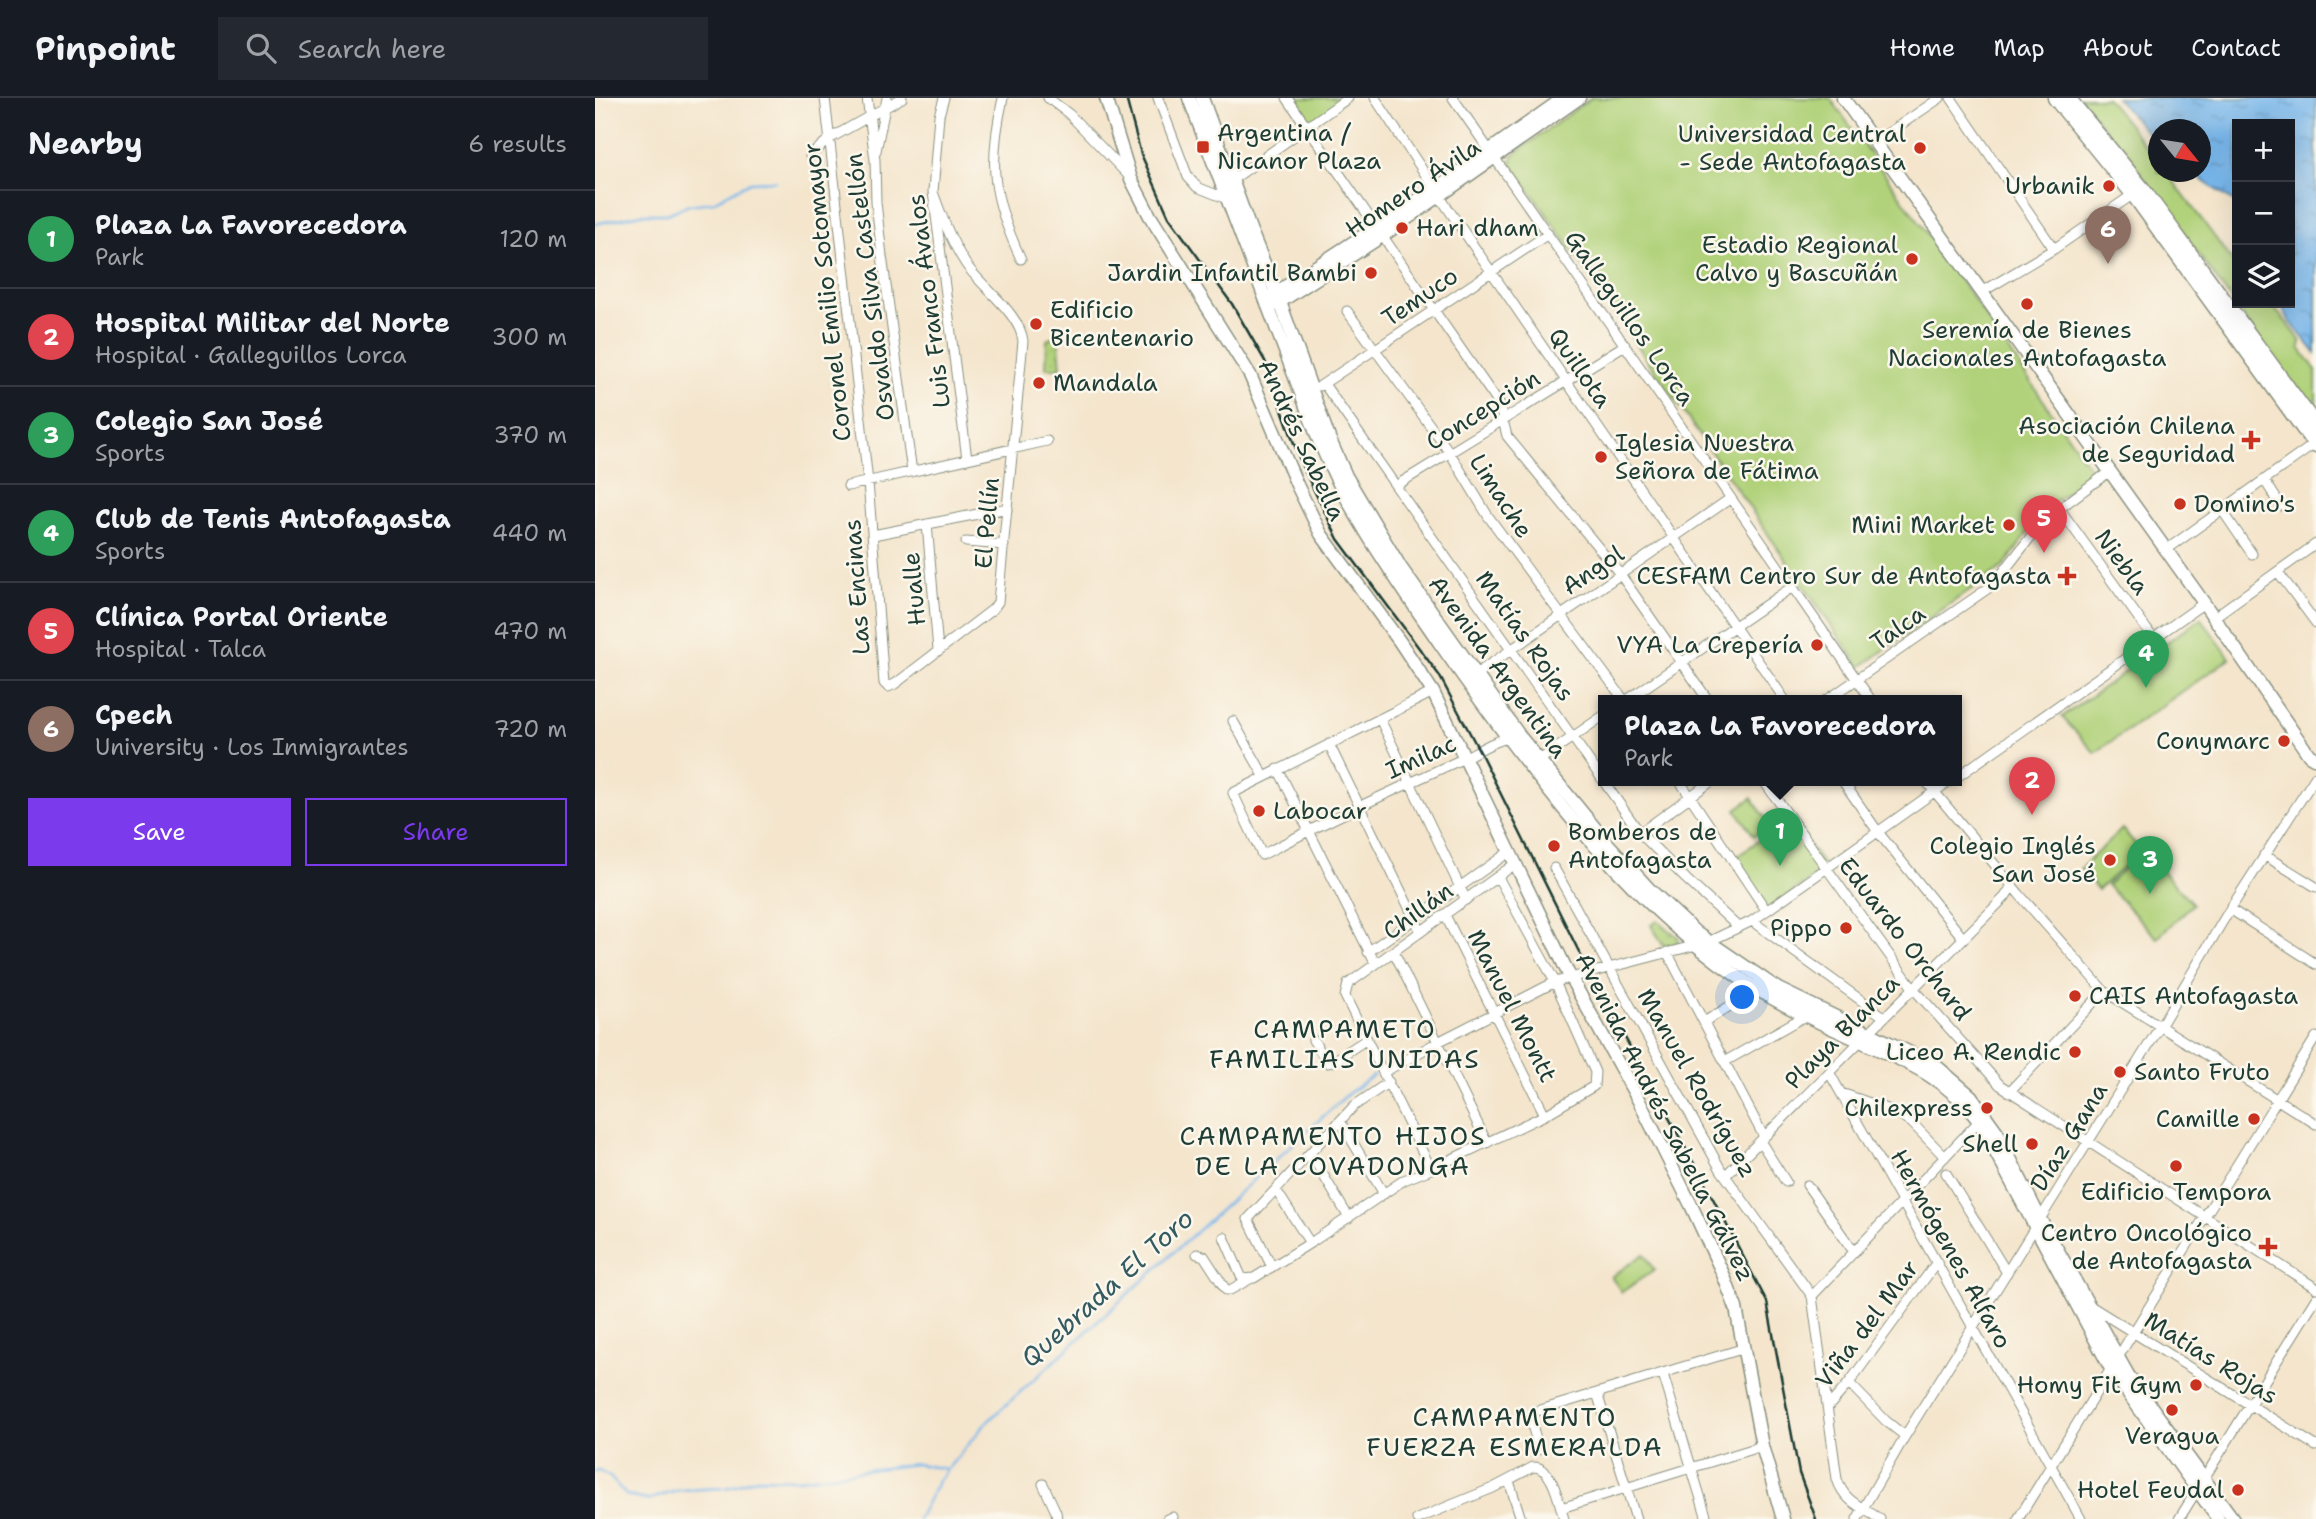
<!DOCTYPE html>
<meta charset="utf-8">
<style>
body{margin:0;font-family:"Shantell Sans",sans-serif;background:#242831;color:#f1f3f6}
.controls{position:absolute;right:21px;top:21px;display:grid;overflow:hidden;border-radius:0px;box-shadow:0 7px 28px #0002}
.controls button{width:63px;height:63px;display:grid;place-items:center;padding:0;border:0;border-bottom:2px solid #363941;background:#171b24;color:#f1f3f6;font:35px sans-serif}
.compass{position:absolute;left:1553px;top:21px;width:63px;height:63px;border-radius:50%;background:#171b24;box-shadow:0 7px 28px #0002;rotate:120deg}
.you{position:absolute;left:1148px;top:900px;width:24px;height:24px;margin:-18px;border:5px solid #fff;border-radius:50%;background:#1a73e8;box-shadow:0 0 0 10px #1a73e833}
.badge{display:grid;place-items:center;width:46px;height:46px;border-radius:50%;background:#7c3aed;color:#fff;font-size:23px;font-weight:700}
.pin{position:absolute;translate:-50% -58px;filter:drop-shadow(0 2px 4px #0008)}
.pin::after{content:'';position:absolute;top:37px;width:24px;height:21px;background:inherit;clip-path:polygon(0 0,100% 0,50% 100%)}
.popup{position:absolute;left:1003px;top:597px;width:364px;height:91px;box-sizing:border-box;display:grid;place-content:center;border-radius:0px;background:#171b24;filter:drop-shadow(0 2px 5px #0005);font-size:23px;white-space:nowrap;color:#9ea1a6}
.popup b{font-size:26px;color:#f1f3f6}
.popup::after{content:'';position:absolute;left:50%;top:100%;margin-left:-14px;border:14px solid transparent;border-top-color:#171b24}
.list{margin:0;padding:0;list-style:none}
h2{display:flex;justify-content:space-between;align-items:center;height:91px;margin:0;padding:0 28px;font-size:30px}
h2 small{font-size:23px;font-weight:400;color:#9ea1a6}
.list li{display:grid;grid-template-columns:46px 1fr auto;gap:21px;align-items:center;box-sizing:border-box;height:98px;padding:0 28px;border-top:2px solid #363941}
.list b{display:block;font-size:26px;white-space:nowrap}
.list p{margin:0;font-size:23px;white-space:nowrap;color:#9ea1a6}
.list em{font-size:23px;font-style:normal;color:#9ea1a6}
.actions{display:flex;gap:14px;padding:21px 28px}
.actions a{flex:1;padding:16px 0;border:2px solid #7c3aed;border-radius:0px;text-align:center;font-size:24px;color:#7c3aed}
.actions .main{background:#7c3aed;color:#fff}
.icon{flex:none;width:38px;height:38px;fill:none;stroke:currentColor;stroke-width:2;stroke-linecap:round;stroke-linejoin:round}
.map{position:relative;flex:none;width:1721px;height:1421px;overflow:hidden}
header{display:flex;align-items:center;gap:42px;box-sizing:border-box;height:98px;padding:0 35px;background:#171b24;border-bottom:2px solid #363941}
header strong{font-size:33px}
nav{display:flex;gap:38px;margin-inline-start:auto;font-size:24px}
.search{width:490px;height:63px;background:#242831;display:flex;align-items:center;gap:18px;box-sizing:border-box;padding:0 24px;border-radius:0px;color:#9ea1a6;font-size:26px}
main{display:flex}
aside{flex:1;background:#171b24}
.map>svg:first-child{display:block}
.grass{fill:url(#grass-dots);stroke:#688857;stroke-width:2}
.park{fill:#b1d27a;stroke:#688857;stroke-width:2}
.water{fill:url(#water-ripples);stroke:#4b7a90;stroke-width:2}
.lines{fill:none;stroke-linecap:round;stroke-linejoin:round}
.stream{stroke:#77b6eb;stroke-width:2.5}
.minor-casing{stroke:#8a9180;stroke-width:11}
.major-casing{stroke:#8a9180;stroke-width:15}
.highway-casing{stroke:#8a9180;stroke-width:17}
.minor{stroke:#fff;stroke-width:9}
.major{stroke:#fff;stroke-width:12}
.highway{stroke:#fff;stroke-width:14}
.rail{stroke:#1f3d34;stroke-width:2.5}
.poi-dot{fill:#c8321e;stroke:#fbf7ec;stroke-width:2.5}
.labels{text-anchor:middle;stroke-width:5;stroke-linejoin:round;paint-order:stroke}
.poi-label{font-size:24px;fill:#1f3d34;stroke:#fbf7ec;text-anchor:end}
.street-label{font-size:24px;fill:#1f3d34;stroke:#fbf7ec}
.neighbourhood-label{font-size:26px;letter-spacing:2px;fill:#1f3d34;stroke:#fbf7ec}
.water-label{font-size:26px;font-style:italic;fill:#355b62;stroke:#fbf7ec}
</style>
<header>
<strong>Pinpoint</strong>
<div class="search"><svg class="icon" aria-label="search" viewBox="0 0 24 24"><circle cx="10" cy="10" r="6"/><path d="M15 15l6 6"/></svg>Search here</div>
<nav><a>Home</a><a>Map</a><a>About</a><a>Contact</a></nav>
</header>
<main>
<aside>
<h2>Nearby<small>6 results</small></h2>
<ul class="list">
<li><span class="badge" style="background:#2e9e5b">1</span><div><b>Plaza La Favorecedora</b><p>Park</p></div><em>120 m</em></li>
<li><span class="badge" style="background:#e0444e">2</span><div><b>Hospital Militar del Norte</b><p>Hospital · Galleguillos Lorca</p></div><em>300 m</em></li>
<li><span class="badge" style="background:#2e9e5b">3</span><div><b>Colegio San José</b><p>Sports</p></div><em>370 m</em></li>
<li><span class="badge" style="background:#2e9e5b">4</span><div><b>Club de Tenis Antofagasta</b><p>Sports</p></div><em>440 m</em></li>
<li><span class="badge" style="background:#e0444e">5</span><div><b>Clínica Portal Oriente</b><p>Hospital · Talca</p></div><em>470 m</em></li>
<li><span class="badge" style="background:#8d6e63">6</span><div><b>Cpech</b><p>University · Los Inmigrantes</p></div><em>720 m</em></li>
</ul>
<div class="actions"><a class="main">Save</a><a>Share</a></div>
</aside>
<div class="map">
<svg width="1721" height="1421" viewBox="0 0 1721 1421">
<defs>
<pattern id="grass-dots" width="8" height="8" patternUnits="userSpaceOnUse" patternTransform="scale(1.75)"><rect width="8" height="8" fill="#b1d27a"/><path d="M2 2h.1M6 6h.1" fill="none" stroke="#98b56a" stroke-width="1.8" stroke-linecap="round"/></pattern>
<pattern id="water-ripples" width="26" height="14" patternUnits="userSpaceOnUse" patternTransform="scale(1.75)"><rect width="26" height="14" fill="#77b6eb"/><path d="M2 4q2-2 4 0t4 0M15 11q2-2 4 0t4 0" fill="none" stroke="#6195bf"/></pattern>
</defs>
<rect width="100%" height="100%" fill="#fbf7ec"/>
<filter id="ink" filterUnits="userSpaceOnUse"><feTurbulence type="fractalNoise" baseFrequency=".0143" numOctaves="2"/><feDisplacementMap in="SourceGraphic" scale="14" xChannelSelector="R" yChannelSelector="G"/><feConvolveMatrix kernelMatrix="1 2 1 2 8 2 1 2 1" color-interpolation-filters="sRGB"/></filter>
<filter id="wash" filterUnits="userSpaceOnUse"><feTurbulence type="fractalNoise" baseFrequency=".00686" numOctaves="4" result="noise"/><feDisplacementMap in="SourceGraphic" scale="28" xChannelSelector="R" yChannelSelector="G"/><feGaussianBlur stdDeviation="1.57" result="paint"/><feColorMatrix in="noise" values="0 0 0 0 0 0 0 0 0 0 0 0 0 0 0 0 0 1.4 0 .05"/><feComposite in="paint" operator="in"/></filter>
<g filter="url(#wash)">
<rect width="100%" height="100%" fill="#f4e5cc"/>
<path class="grass" d="M463 237 466 270H451L452 242Z
M1063 823 1084 840 1083 845 1069 848 1056 827Z"/>
<path class="park" d="M696 0H751L714 26Z
M996 0H1235L1362 177 1497 373 1448 414 1409 468 1265 569 916 65 918 57Z
M1485 0H1512L1563 64V74H1571L1642 169V205H1675C1686 219 1697 229 1706 244L1705 250 1721 272V322L1554 86Z
M1606 520 1635 560 1500 655 1467 619Z
M1157 700 1175 727 1159 738 1141 711Z
M1194 719 1231 771 1171 812 1138 762Z
M1527 731 1546 752 1503 792 1485 771Z
M1548 753 1598 806 1562 840 1512 787Z
M1049 1156 1059 1172 1027 1194 1016 1179Z"/>
<path class="water" d="M1521 0H1721V256L1694 222 1685 205H1695V26H1642V106L1595 74H1605V32H1563V47Z"/>
<g class="lines">
<path class="stream" d="M0 126 46 116H72L94 107 118 104 155 84 180 83
M0 1374 4 1373 15 1379 32 1398 52 1402 85 1392 131 1390 162 1380 203 1381 321 1366 351 1371
M323 1421 344 1381 391 1325 754 995 779 977"/>
</g>
</g>
<g filter="url(#ink)">
<g class="lines">
<g class="minor-casing">
<path id="minor" d="M230 0 273 384 289 585 293 589 300 586 398 511 403 504 428 243C425 215 386 189 370 165 356 143 347 119 338 94
M272 0 280 62 281 104 287 158 317 374
M349 0 344 17 338 94 372 361
M408 0C393 67 397 99 426 161
M453 0 474 16 532 76
M563 0 593 79 602 89 632 101
M692 0 904 306 912 338 1025 476 1113 602
M780 0 840 91
M858 0 1276 602
M1356 0 1459 151
M1280 44 1345 0
M281 53 292 0
M215 58 234 41 307 0
M637 82 753 0
M845 99 1190 602
M1387 194 1459 151 1540 95
M752 213 855 355 893 418 1029 602
M729 286 1045 735 1091 781 1143 829
M725 288 953 136
M1670 383 1686 408
M802 387 1030 247
M253 388 452 343
M1464 410 1558 540
M1627 412 1657 456
M332 426 343 552
M278 437 413 410
M371 444 409 447
M1571 452 1721 345
M1683 474 1721 525
M1619 519 1721 446
M881 576 1136 400
M838 594 638 695 667 757C731 723 797 693 863 663 877 657 903 639 918 640
M1032 602 1197 489
M1232 602 1398 487 1449 422 1515 373
M785 621 871 802
M638 623 669 678
M734 646 826 834
M943 663 1008 618
M683 671 780 865
M1362 679 1609 505
M1084 682 1171 812
M1168 682 1318 890 1405 987 1721 1190
M1247 682 1283 734 1368 840
M1330 682 1424 796 1509 893 1721 1026
M1045 735 1118 682
M1669 757 1721 789
M959 770 1126 1072 1217 1198 1242 1381C1249 1404 1267 1409 1285 1421
M1635 811 1721 866
M850 817 950 1017
M1157 823 1289 919
M773 854 914 754
M799 854 892 1045
M1072 854 1169 1039
M1109 924 1161 892
M718 942 733 965 737 964 772 941
M1129 964 1210 918
M789 974 843 944 960 884 1113 844 1157 823 1356 682
M1234 974 1486 1421
M1414 994 1509 893
M1246 995 1301 1014 1317 1025 1350 1059
M745 1023 789 1096
M1165 1043 1191 1084
M715 1055 754 1120
M836 1071 750 898 753 886 920 766
M1351 1075 1412 1175
M1131 1077 1410 799 1417 788
M1212 1087 1259 1154
M681 1092 715 1145
M629 1139 646 1178 649 1181 659 1180 720 1142 809 1082 836 1071 950 1017 999 988 1000 974 960 884 903 779
M602 1156 609 1158 631 1192H635L655 1181
M677 1169 653 1121 759 1008 794 984
M1217 1198 1384 1023
M1494 1207 1721 1348
M1068 1276 1112 1421
M1254 1285 1291 1323 1310 1338
M1002 1295 1041 1421
M1232 1310 1254 1285 1342 1164
M944 1351 935 1320 939 1314 1150 1250
M914 1383 926 1421
M448 1386 461 1414 462 1421
M966 1410 1167 1348
M572 1421 578 1419
M822 1421 898 1390 938 1369C958 1368 964 1405 969 1421
M1262 1421 1310 1338 1569 922 1632 816 1721 678
M1423 1421 1721 939
M1584 1421 1721 1200"/>
</g>
<g class="major-casing">
<path id="major" d="M511 0 536 81 555 118 655 277 702 387 726 436 805 544 838 594 973 875 1044 1003 1096 1107 1128 1176 1141 1210 1167 1348 1188 1421
M594 0 723 340C753 414 799 478 844 544 925 660 1025 797 1142 878 1179 904 1221 923 1263 942 1309 963 1353 980 1384 1023L1516 1271 1623 1421
M607 0 655 131 685 204 734 340 751 378 806 470 926 640 1013 746 1055 792 1101 835 1183 891 1340 967 1376 998 1402 1034 1445 1121 1533 1277 1638 1421
M1248 0 1604 498 1714 657 1719 660
M676 198 840 91 969 0
M680 207 787 138 984 0"/>
</g>
<g class="highway-casing">
<path id="highway" d="M1460 0 1538 96 1721 348
M1473 0 1547 90 1721 328"/>
</g>
<use href="#minor" class="minor"/>
<use href="#major" class="major"/>
<use href="#highway" class="highway"/>
<path class="rail" d="M531 0 546 56 574 119 637 206 670 263 707 368 743 441 844 577 885 654 995 876 1113 1091 1172 1204 1204 1375 1221 1421"/>
</g>
</g>
<g class="poi-dot">
<rect x="601" y="42" width="14" height="14" rx="3.5"/>
<circle cx="1325" cy="50" r="7"/>
<circle cx="1514" cy="88" r="7"/>
<circle cx="807" cy="130" r="7"/>
<circle cx="1317" cy="161" r="7"/>
<circle cx="776" cy="175" r="7"/>
<circle cx="1432" cy="206" r="7"/>
<circle cx="441" cy="226" r="7"/>
<circle cx="444" cy="285" r="7"/>
<path d="M1652.5 331.5h7v7h7v7h-7v7h-7v-7h-7v-7h7z"/>
<circle cx="1006" cy="359" r="7"/>
<circle cx="1585" cy="406" r="7"/>
<circle cx="1414" cy="427" r="7"/>
<path d="M1468.5 467.5h7v7h7v7h-7v7h-7v-7h-7v-7h7z"/>
<circle cx="1222" cy="547" r="7"/>
<circle cx="1689" cy="643" r="7"/>
<circle cx="664" cy="713" r="7"/>
<circle cx="959" cy="748" r="7"/>
<circle cx="1515" cy="762" r="7"/>
<circle cx="1251" cy="830" r="7"/>
<circle cx="1480" cy="898" r="7"/>
<circle cx="1480" cy="954" r="7"/>
<circle cx="1525" cy="974" r="7"/>
<circle cx="1392" cy="1010" r="7"/>
<circle cx="1659" cy="1021" r="7"/>
<circle cx="1437" cy="1046" r="7"/>
<circle cx="1581" cy="1068" r="7"/>
<path d="M1669.5 1138.5h7v7h7v7h-7v7h-7v-7h-7v-7h7z"/>
<circle cx="1601" cy="1287" r="7"/>
<circle cx="1577" cy="1312" r="7"/>
<circle cx="1643" cy="1392" r="7"/>
</g>
<g class="labels">
<g class="poi-label">
<text x="622" y="43" text-anchor="start">Argentina /<tspan x="622" dy="28">Nicanor Plaza</tspan></text>
<text x="1311" y="44">Universidad Central<tspan x="1311" dy="28">- Sede Antofagasta</tspan></text>
<text x="1500" y="96">Urbanik</text>
<text x="821" y="138" text-anchor="start">Hari dham</text>
<text x="1303" y="155">Estadio Regional<tspan x="1303" dy="28">Calvo y Bascuñán</tspan></text>
<text x="762" y="183">Jardin Infantil Bambi</text>
<text x="455" y="220" text-anchor="start">Edificio<tspan x="455" dy="28">Bicentenario</tspan></text>
<text x="1432" y="240" text-anchor="middle">Seremía de Bienes<tspan x="1432" dy="28">Nacionales Antofagasta</tspan></text>
<text x="458" y="293" text-anchor="start">Mandala</text>
<text x="1640" y="336">Asociación Chilena<tspan x="1640" dy="28">de Seguridad</tspan></text>
<text x="1020" y="353" text-anchor="start">Iglesia Nuestra<tspan x="1020" dy="28">Señora de Fátima</tspan></text>
<text x="1599" y="414" text-anchor="start">Domino's</text>
<text x="1400" y="435">Mini Market</text>
<text x="1456" y="486">CESFAM Centro Sur de Antofagasta</text>
<text x="1208" y="555">VYA La Crepería</text>
<text x="1675" y="651">Conymarc</text>
<text x="678" y="721" text-anchor="start">Labocar</text>
<text x="973" y="742" text-anchor="start">Bomberos de<tspan x="973" dy="28">Antofagasta</tspan></text>
<text x="1501" y="756">Colegio Inglés<tspan x="1501" dy="28">San José</tspan></text>
<text x="1237" y="838">Pippo</text>
<text x="1494" y="906" text-anchor="start">CAIS Antofagasta</text>
<text x="1466" y="962">Liceo A. Rendic</text>
<text x="1539" y="982" text-anchor="start">Santo Fruto</text>
<text x="1378" y="1018">Chilexpress</text>
<text x="1645" y="1029">Camille</text>
<text x="1423" y="1054">Shell</text>
<text x="1581" y="1102" text-anchor="middle">Edificio Tempora</text>
<text x="1657" y="1143">Centro Oncológico<tspan x="1657" dy="28">de Antofagasta</tspan></text>
<text x="1587" y="1295">Homy Fit Gym</text>
<text x="1577" y="1346" text-anchor="middle">Veragua</text>
<text x="1629" y="1400">Hotel Feudal</text>
</g>
<g class="street-label">
<text transform="translate(818 90) rotate(-34)" y="8">Homero Ávila</text>
<text transform="translate(275 189) rotate(-97)" y="8">Osvaldo Silva Castellón</text>
<text transform="translate(232 194) rotate(-96)" y="8">Coronel Emilio Sotomayor</text>
<text transform="translate(825 199) rotate(-34)" y="8">Temuco</text>
<text transform="translate(334 203) rotate(-97)" y="8">Luis Franco Ávalos</text>
<text transform="translate(1035 220) rotate(55)" y="8">Galleguillos Lorca</text>
<text transform="translate(985 270) rotate(55)" y="8">Quillota</text>
<text transform="translate(888 312) rotate(-32)" y="8">Concepción</text>
<text transform="translate(707 342) rotate(65)" y="8">Andrés Sabella</text>
<text transform="translate(906 398) rotate(57)" y="8">Limache</text>
<text transform="translate(392 425) rotate(-85)" y="8">El Pellín</text>
<text transform="translate(1527 464) rotate(54)" y="8">Niebla</text>
<text transform="translate(998 472) rotate(-34)" y="8">Angol</text>
<text transform="translate(262 489) rotate(-94)" y="8">Las Encinas</text>
<text transform="translate(319 491) rotate(-95)" y="8">Hualle</text>
<text transform="translate(1303 530) rotate(-35)" y="8">Talca</text>
<text transform="translate(930 538) rotate(55)" y="8">Matías Rojas</text>
<text transform="translate(903 569) rotate(54)" y="8">Avenida Argentina</text>
<text transform="translate(826 659) rotate(-24)" y="8">Imilac</text>
<text transform="translate(823 813) rotate(-36)" y="8">Chillán</text>
<text transform="translate(1310 841) rotate(52)" y="8">Eduardo Orchard</text>
<text transform="translate(917 908) rotate(63)" y="8">Manuel Montt</text>
<text transform="translate(1247 934) rotate(-45)" y="8">Playa Blanca</text>
<text transform="translate(1102 985) rotate(60)" y="8">Manuel Rodríguez</text>
<text transform="translate(1070 1019) rotate(63)" y="8">Avenida Andrés Sabella Gálvez</text>
<text transform="translate(1474 1039) rotate(-58)" y="8">Díaz Gana</text>
<text transform="translate(1356 1151) rotate(61)" y="8">Hermógenes Alfaro</text>
<text transform="translate(1272 1226) rotate(-53)" y="8">Viña del Mar</text>
<text transform="translate(1616 1260) rotate(32)" y="8">Matías Rojas</text>
</g>
<g class="neighbourhood-label">
<text x="750" y="940">CAMPAMETO<tspan x="750" dy="30">FAMILIAS UNIDAS</tspan></text>
<text x="738" y="1047">CAMPAMENTO HIJOS<tspan x="738" dy="30">DE LA COVADONGA</tspan></text>
<text x="920" y="1328">CAMPAMENTO<tspan x="920" dy="30">FUERZA ESMERALDA</tspan></text>
</g>
<g class="water-label">
<text transform="translate(512 1190) rotate(-42)" y="9">Quebrada El Toro</text>
</g>
</g>
</svg>
<div class="controls">
<button>+</button>
<button>−</button>
<button><svg class="icon" aria-label="layers" viewBox="0 0 24 24"><path d="M12 4l9 5-9 5-9-5zM3 14l9 5 9-5"/></svg></button>
</div>
<svg class="compass" viewBox="-18 -18 36 36"><path d="M0-13l5 13h-10z" fill="#e53935"/><path d="M0 13l5-13h-10z" fill="#9ea1a6"/></svg>
<div class="you"></div>
<div class="pin badge" style="left:1185px;top:768px;background:#2e9e5b">1</div>
<div class="popup"><b>Plaza La Favorecedora</b>Park</div>
<div class="pin badge" style="left:1437px;top:717px;background:#e0444e">2</div>
<div class="pin badge" style="left:1555px;top:796px;background:#2e9e5b">3</div>
<div class="pin badge" style="left:1551px;top:590px;background:#2e9e5b">4</div>
<div class="pin badge" style="left:1449px;top:455px;background:#e0444e">5</div>
<div class="pin badge" style="left:1513px;top:166px;background:#8d6e63">6</div>
</div>
</main>
